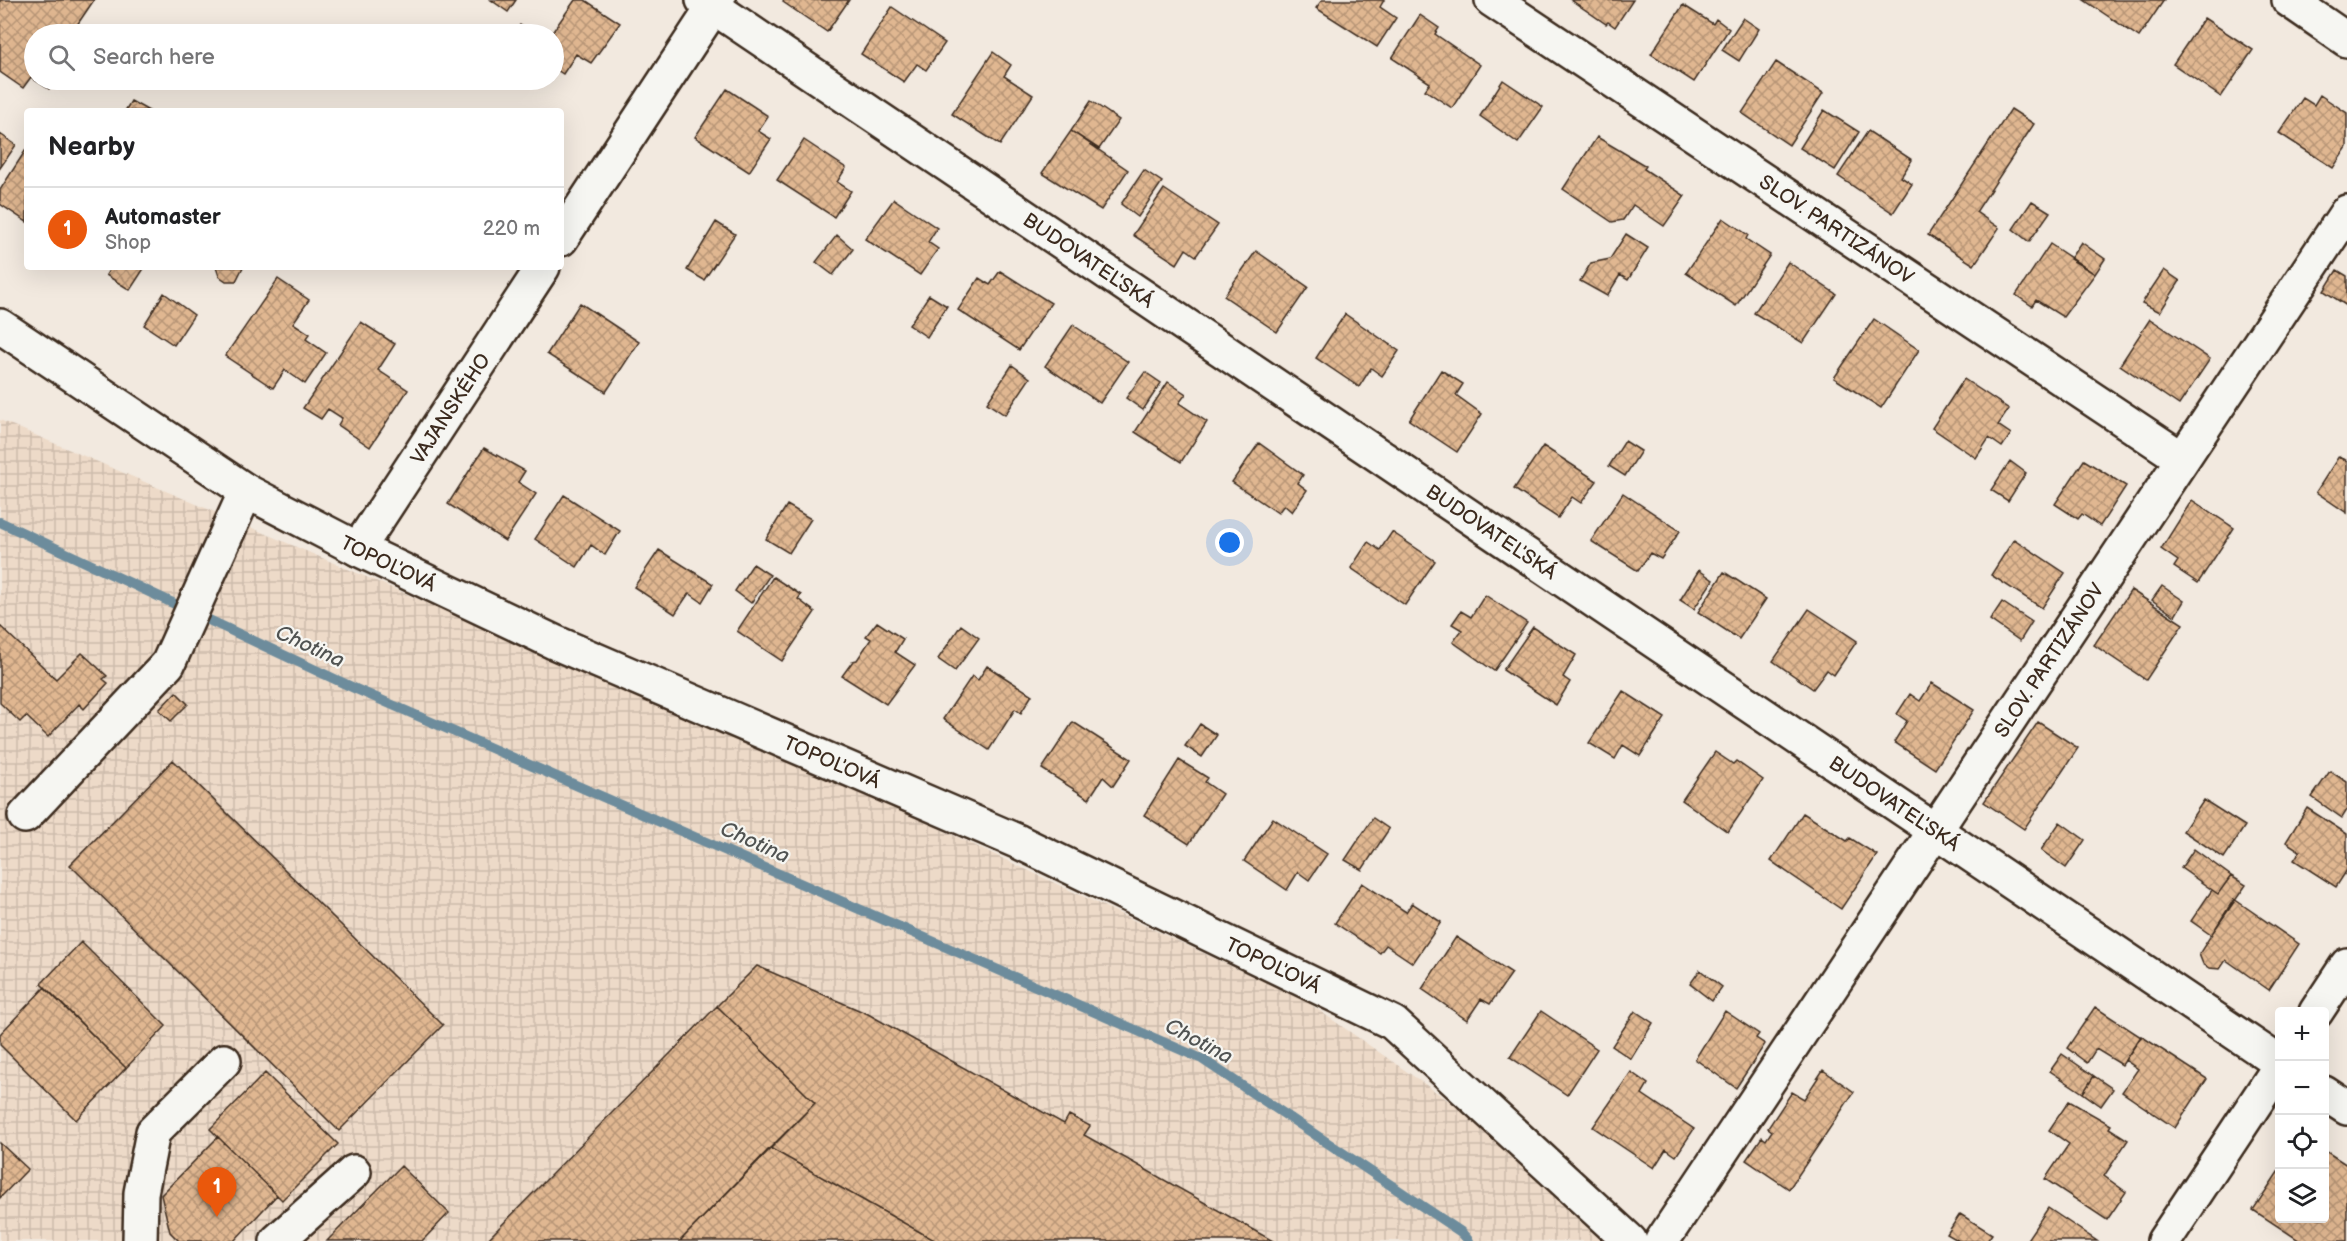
<!DOCTYPE html>
<meta charset="utf-8">
<style>
body{margin:0;font-family:"Balsamiq Sans",sans-serif;background:#f2f2f2;color:#202124}
.controls{position:absolute;right:18px;bottom:18px;display:grid;overflow:hidden;border-radius:6px;box-shadow:0 6px 24px #0002}
.controls button{width:54px;height:54px;display:grid;place-items:center;padding:0;border:0;border-bottom:2px solid #e0e0e0;background:#fff;color:#202124;font:30px sans-serif}
.you{position:absolute;left:1230px;top:543px;width:21px;height:21px;margin:-15px;border:4px solid #fff;border-radius:50%;background:#1a73e8;box-shadow:0 0 0 9px #1a73e833}
.badge{display:grid;place-items:center;width:39px;height:39px;border-radius:50%;background:#ea580c;color:#fff;font-size:20px;font-weight:700}
.pin{position:absolute;translate:-50% -50px;filter:drop-shadow(0 2px 3px #0008)}
.pin::after{content:'';position:absolute;top:32px;width:21px;height:18px;background:inherit;clip-path:polygon(0 0,100% 0,50% 100%)}
.list{margin:0;padding:0;list-style:none}
h2{display:flex;justify-content:space-between;align-items:center;height:78px;margin:0;padding:0 24px;font-size:26px}
h2 small{font-size:20px;font-weight:400;color:#757577}
.list li{display:grid;grid-template-columns:39px 1fr auto;gap:18px;align-items:center;box-sizing:border-box;height:84px;padding:0 24px;border-top:2px solid #e0e0e0}
.list b{display:block;font-size:22px;white-space:nowrap}
.list p{margin:0;font-size:20px;white-space:nowrap;color:#757577}
.list em{font-size:20px;font-style:normal;color:#757577}
.icon{flex:none;width:33px;height:33px;fill:none;stroke:currentColor;stroke-width:2;stroke-linecap:round;stroke-linejoin:round}
.map{position:relative;flex:none;width:2347px;height:1241px;overflow:hidden}
.search{position:absolute;background:#fff;box-shadow:0 6px 24px #0002;left:24px;top:24px;width:540px;height:66px;display:flex;align-items:center;gap:15px;box-sizing:border-box;padding:0 21px;border-radius:33px;color:#757577;font-size:22px}
.panel{position:absolute;background:#fff;box-shadow:0 6px 24px #0002;left:24px;top:108px;width:540px;height:162px;border-radius:6px}
.map>svg:first-child{display:block}
.industrial{fill:url(#industrial-grid)}
.lines{fill:none;stroke-linecap:round;stroke-linejoin:round}
.stream{stroke:#6d8c9c;stroke-width:10}
.building{fill:url(#building-cross-hatch);stroke:#3b2a1e;stroke-width:1.5}
.minor-casing{stroke:#3b2a1e;stroke-width:38}
.minor{stroke:#f6f6f2;stroke-width:33}
.labels{text-anchor:middle;stroke-width:4.5;stroke-linejoin:round;paint-order:stroke}
.street-label{font-size:20px;fill:#3b2a1e;stroke:#f6f6f2}
.water-label{font-size:21px;font-style:italic;fill:#505352;stroke:#f6f6f2}
</style>
<div class="map">
<svg width="2347" height="1241" viewBox="0 0 2347 1241">
<defs>
<pattern id="industrial-grid" width="8" height="8" patternUnits="userSpaceOnUse" patternTransform="scale(1.5)"><rect width="8" height="8" fill="#eddac8"/><path d="M0 4h8M4 0v8" fill="none" stroke="#ccbbab"/></pattern>
<pattern id="building-cross-hatch" width="8" height="8" patternUnits="userSpaceOnUse" patternTransform="scale(1.5)"><rect width="8" height="8" fill="#e0b791"/><path d="M0 0l8 8M0 8l8-8" fill="none" stroke="#b79576"/></pattern>
</defs>
<rect width="100%" height="100%" fill="#f2e9df"/>
<filter id="ink" filterUnits="userSpaceOnUse"><feTurbulence type="fractalNoise" baseFrequency=".0167" numOctaves="2"/><feDisplacementMap in="SourceGraphic" scale="12" xChannelSelector="R" yChannelSelector="G"/><feConvolveMatrix kernelMatrix="1 2 1 2 8 2 1 2 1" color-interpolation-filters="sRGB"/></filter>
<g filter="url(#ink)">
<path class="industrial" d="M0 420 794 760 1307 1002 1594 1202 1628 1241H0Z"/>
<g class="lines">
<path class="stream" d="M0 522 356 689 1202 1059 1461 1232 1469 1241"/>
</g>
<path class="building" d="M0 0H94L77 25 87 34H34V79L31 77 23 88 0 72Z
M491 0H516L508 12Z
M575 0H585L620 23 591 63 576 54 563 74 554 68V34H551Z
M784 0H849L827 32 783 2Z
M1322 0H1384L1380 7 1396 18 1377 47 1316 8Z
M1571 0H1633L1615 27 1608 22 1606 24Z
M2084 0H2164L2139 37Z
M1683 5 1713 24 1716 19 1729 29 1694 82 1651 54Z
M892 7 945 43 926 70 917 64 904 82 861 54Z
M1420 15 1439 28 1435 34 1480 65 1452 108 1425 90 1430 83 1392 58Z
M1743 18 1759 29 1739 61 1722 50Z
M2204 18 2253 50 2221 97 2173 64Z
M520 25 533 34H513Z
M993 52 1011 65 1004 76 1033 95 1000 145 952 114Z
M1776 62 1823 93 1789 145 1742 113Z
M35 80H56L49 89Z
M1503 80 1543 107 1518 143 1480 116Z
M727 89 768 116 758 131 771 139 749 172 695 137Z
M2320 95 2347 113V147L2333 168 2279 133 2303 98 2314 105Z
M131 101 149 111H125Z
M1091 101 1119 120 1099 149 1071 131Z
M2011 109 2034 124 1976 212 1999 228 1974 265 1928 235Z
M1824 110 1859 132 1835 170 1800 148Z
M1071 131 1128 170 1101 210 1042 173Z
M1868 131 1912 160 1901 177 1912 184 1893 213 1838 176Z
M0 134 16 145 0 168Z
M1597 137 1646 166 1644 169 1685 196 1664 226 1633 205 1623 220 1612 222 1563 189Z
M804 140 846 168 837 182 851 191 834 217 777 180Z
M27 148V222L0 204V190Z
M1144 170 1162 182 1138 217 1121 204Z
M1164 189 1218 225 1196 256 1186 249 1177 264 1133 235Z
M894 199 937 228 928 242 938 249 920 275 865 239Z
M2032 201 2050 212 2029 242 2013 229Z
M1723 218 1748 235 1746 239 1770 255 1736 306 1686 273Z
M716 222 735 234 704 280 687 270Z
M1626 234 1648 248 1628 280 1620 275 1607 296 1580 281 1591 263 1610 259Z
M837 235 853 249 833 275 816 262Z
M2081 242 2105 259 2095 274 2070 259Z
M2050 244 2095 274 2063 317 2036 300 2032 306 2016 295Z
M1256 251 1308 287 1277 332 1224 296Z
M1788 262 1836 294 1803 343 1754 313Z
M111 267H145L130 290 106 275Z
M216 267H243L236 281H226L219 276Z
M2164 270 2180 281 2160 312 2142 303Z
M2337 270 2347 276V306L2324 291Z
M1000 271 1051 303 1019 350 958 310 979 278 990 285Z
M278 279 309 300 293 323 310 334 306 339 326 353 305 384 285 370 273 388 225 356Z
M164 293 194 315 174 345 144 325Z
M929 295 947 306 927 337 909 325Z
M580 303 639 342 606 392 547 354Z
M1345 314 1399 351 1382 376 1371 368 1359 387 1316 358Z
M1874 319 1919 350 1881 408 1834 378Z
M2150 319 2210 359 2179 405 2120 365Z
M361 322 395 344 378 370 408 390 370 447 338 425 342 418 328 409 321 419 303 408Z
M1073 325 1128 362 1100 403 1045 366Z
M1012 365 1030 378 1005 415 987 403Z
M1441 370 1463 384 1456 395 1482 414 1457 452 1409 420Z
M1145 372 1161 383 1143 410 1126 398Z
M1964 379 2009 409 1998 425 2011 434 2002 447 1989 438 1976 458 1932 428Z
M1168 382 1186 394 1179 403 1207 422 1181 462 1135 432Z
M1625 441 1641 451 1625 476 1609 466Z
M1259 443 1303 475 1298 483 1307 490 1292 512 1284 505 1278 513 1232 482Z
M1543 446 1597 481 1581 503 1572 497 1558 518 1514 489Z
M484 448 525 471 518 482 536 494 505 541 448 504Z
M2339 456 2347 461V513L2316 492Z
M2084 460 2126 486 2100 526 2082 514 2078 519 2055 504Z
M2010 461 2026 473 2008 501 1991 490Z
M1623 493 1680 531 1661 559 1650 553 1638 571 1591 541Z
M564 495 620 531 605 555 591 545 577 567 535 539Z
M2192 500 2234 528 2198 583 2174 567 2178 561 2161 549Z
M787 505 811 519 789 553 766 539Z
M1392 532 1435 561 1405 605 1351 568 1368 542 1380 550Z
M2014 539 2065 573 2042 608 1991 575Z
M659 550 713 584 702 602 689 593 675 614 634 587Z
M753 564 770 575 751 603 735 591Z
M1699 570 1713 580 1694 609 1680 600Z
M1724 572 1766 599 1739 639 1698 612Z
M773 577 801 595 798 599 815 612 782 661 737 631Z
M2162 586 2184 601 2175 616 2152 600Z
M2131 590 2183 624 2146 680 2094 645Z
M1485 595 1527 623 1494 671 1453 642 1462 630 1452 624 1461 611 1471 617Z
M2002 602 2032 622 2020 641 1990 620Z
M1809 609 1857 641 1834 675 1827 670 1813 689 1773 661Z
M877 622 903 639 895 652 915 665 886 704 842 676 853 661 857 660 871 639 866 636Z
M961 625 979 638 955 671 938 659Z
M0 626 56 679 82 653 107 676 103 679 108 683 84 709 79 704 48 737 26 716 20 722 0 703Z
M1533 627 1576 655 1563 677 1570 682 1556 705 1503 670Z
M987 666 1032 695 1021 713 1015 709 989 750 943 719 972 676 978 680Z
M1932 683 1974 710 1935 769 1894 742 1907 721 1897 714 1910 694 1920 701Z
M1623 691 1665 718 1640 756 1623 745 1615 759 1589 743Z
M176 692 188 704 171 721 159 710Z
M1073 722 1131 759 1113 786 1103 777 1089 799 1042 769Z
M2038 722 2078 748 2024 829 1984 802Z
M1200 724 1217 735 1202 757 1185 746Z
M1715 752 1733 764 1736 761 1763 780 1728 832 1682 800Z
M173 760 443 1025 339 1131 70 865Z
M1179 760 1208 778 1205 782 1222 794 1189 844 1144 815Z
M2330 771 2347 782V810L2342 818 2312 797Z
M2204 800 2245 826 2224 858 2183 831Z
M2307 808 2347 834V870L2336 887 2294 860 2300 851 2286 842Z
M1803 813 1847 841 1850 838 1877 855 1841 909 1771 861Z
M1273 818 1327 854 1309 880 1298 872 1287 890 1244 861Z
M1373 818 1389 829 1362 870 1345 860Z
M2060 822 2085 840 2066 868 2041 850Z
M2194 849 2231 876 2218 894 2181 868Z
M2231 876 2246 885 2211 935 2191 921 2212 890 2218 894Z
M1362 883 1406 912 1412 903 1441 922 1413 963 1386 945 1380 953 1335 923Z
M2234 899 2299 944 2269 990 2226 960 2220 969 2209 968 2203 964 2199 954Z
M1456 937 1512 973 1490 1004 1481 999 1467 1020 1422 989Z
M81 942 166 1026 126 1068 41 984Z
M757 966 868 1014 1064 1124 1069 1115 1090 1126 1084 1135 1273 1241H936L770 1148 815 1103 717 1006Z
M1700 970 1722 987 1712 1001 1690 984Z
M45 987 126 1068 76 1120 0 1045V1034Z
M717 1006 815 1103 680 1241H486Z
M2095 1007 2141 1037 2122 1065 2096 1049 2087 1063 2067 1048Z
M1541 1011 1597 1049 1567 1095 1510 1057Z
M1635 1011 1653 1023 1631 1059 1612 1046Z
M1725 1011 1759 1034 1756 1038 1765 1044 1736 1088 1695 1059Z
M2141 1036 2207 1079 2175 1128 2122 1092 2138 1069 2125 1060Z
M2062 1054 2094 1076 2083 1093 2050 1071Z
M1823 1070 1854 1092 1789 1189 1746 1160 1762 1137 1766 1140 1772 1131 1768 1128 1792 1092 1804 1099Z
M1631 1072 1648 1084 1642 1094 1694 1129 1676 1156 1666 1149 1654 1168 1593 1127Z
M265 1073 338 1144 282 1200 210 1129Z
M2094 1076 2113 1089 2101 1106 2083 1093Z
M2069 1101 2111 1125 2109 1128 2128 1140 2104 1176 2126 1192 2107 1220 2045 1179 2069 1144 2049 1130Z
M218 1137 277 1195 234 1241H179L170 1232 161 1195Z
M0 1143 28 1169 0 1198Z
M770 1148 936 1241H680Z
M2324 1150 2347 1165V1241H2300L2253 1210 2280 1169V1218H2324Z
M401 1166 449 1213 422 1241H327Z
M2048 1208 2097 1241H2026Z
M1960 1214 1992 1234 1987 1241H1959L1947 1234Z"/>
<g class="lines">
<g class="minor-casing">
<g id="minor">
<path id="s1" d="M703 0 2280 1063"/>
<path id="s2" d="M1492 0 2181 458"/>
<path d="M2289 0 2347 40"/>
<path d="M561 239 718 0"/>
<path id="s3" d="M0 326 246 491 358 549 554 642 1019 842 1393 1023 1630 1241"/>
<path id="s4" d="M358 549 543 267"/>
<path d="M25 816 168 664 246 491"/>
<path d="M2316 1012 2347 965"/>
<path d="M2324 1093 2347 1108"/>
<path d="M140 1241 141 1193 153 1132 224 1061"/>
<path d="M277 1241 354 1172"/>
<path id="s5" d="M1662 1241 2347 212"/>
<path d="M2164 1241 2280 1066"/>
</g>
</g>
<use href="#minor" class="minor"/>
</g>
</g>
<g class="labels">
<g class="street-label">
<text dy="7" stroke="none"><textPath href="#s2" startOffset="414">SLOV. PARTIZÁNOV</textPath></text>
<text dy="7" stroke="none"><textPath href="#s1" startOffset="465">BUDOVATEĽSKÁ</textPath></text>
<text dy="7" stroke="none"><textPath href="#s4" startOffset="168">VAJANSKÉHO</textPath></text>
<text dy="7" stroke="none"><textPath href="#s1" startOffset="951">BUDOVATEĽSKÁ</textPath></text>
<text dy="7" stroke="none"><textPath href="#s3" startOffset="456">TOPOĽOVÁ</textPath></text>
<text dy="7" stroke="none"><textPath href="#s5" startOffset="698">SLOV. PARTIZÁNOV</textPath></text>
<text dy="7" stroke="none"><textPath href="#s3" startOffset="942">TOPOĽOVÁ</textPath></text>
<text dy="7" stroke="none"><textPath href="#s1" startOffset="1437">BUDOVATEĽSKÁ</textPath></text>
<text dy="7" stroke="none"><textPath href="#s3" startOffset="1428">TOPOĽOVÁ</textPath></text>
</g>
<g class="water-label">
<text transform="translate(310 646) rotate(25)" y="7">Chotina</text>
<text transform="translate(755 842) rotate(24)" y="7">Chotina</text>
<text transform="translate(1199 1041) rotate(28)" y="7">Chotina</text>
</g>
</g>
</svg>
<div class="controls">
<button>+</button>
<button>−</button>
<button><svg class="icon" aria-label="locate" viewBox="0 0 24 24"><circle cx="12" cy="12" r="6"/><path d="M12 2v4M12 18v4M2 12h4M18 12h4"/></svg></button>
<button><svg class="icon" aria-label="layers" viewBox="0 0 24 24"><path d="M12 4l9 5-9 5-9-5zM3 14l9 5 9-5"/></svg></button>
</div>
<div class="you"></div>
<div class="pin badge" style="left:217px;top:1217px">1</div>
<div class="search"><svg class="icon" aria-label="search" viewBox="0 0 24 24"><circle cx="10" cy="10" r="6"/><path d="M15 15l6 6"/></svg>Search here</div>
<section class="panel">
<h2>Nearby<small></small></h2>
<ul class="list">
<li><span class="badge">1</span><div><b>Automaster</b><p>Shop</p></div><em>220 m</em></li>
</ul>
</section>
</div>
